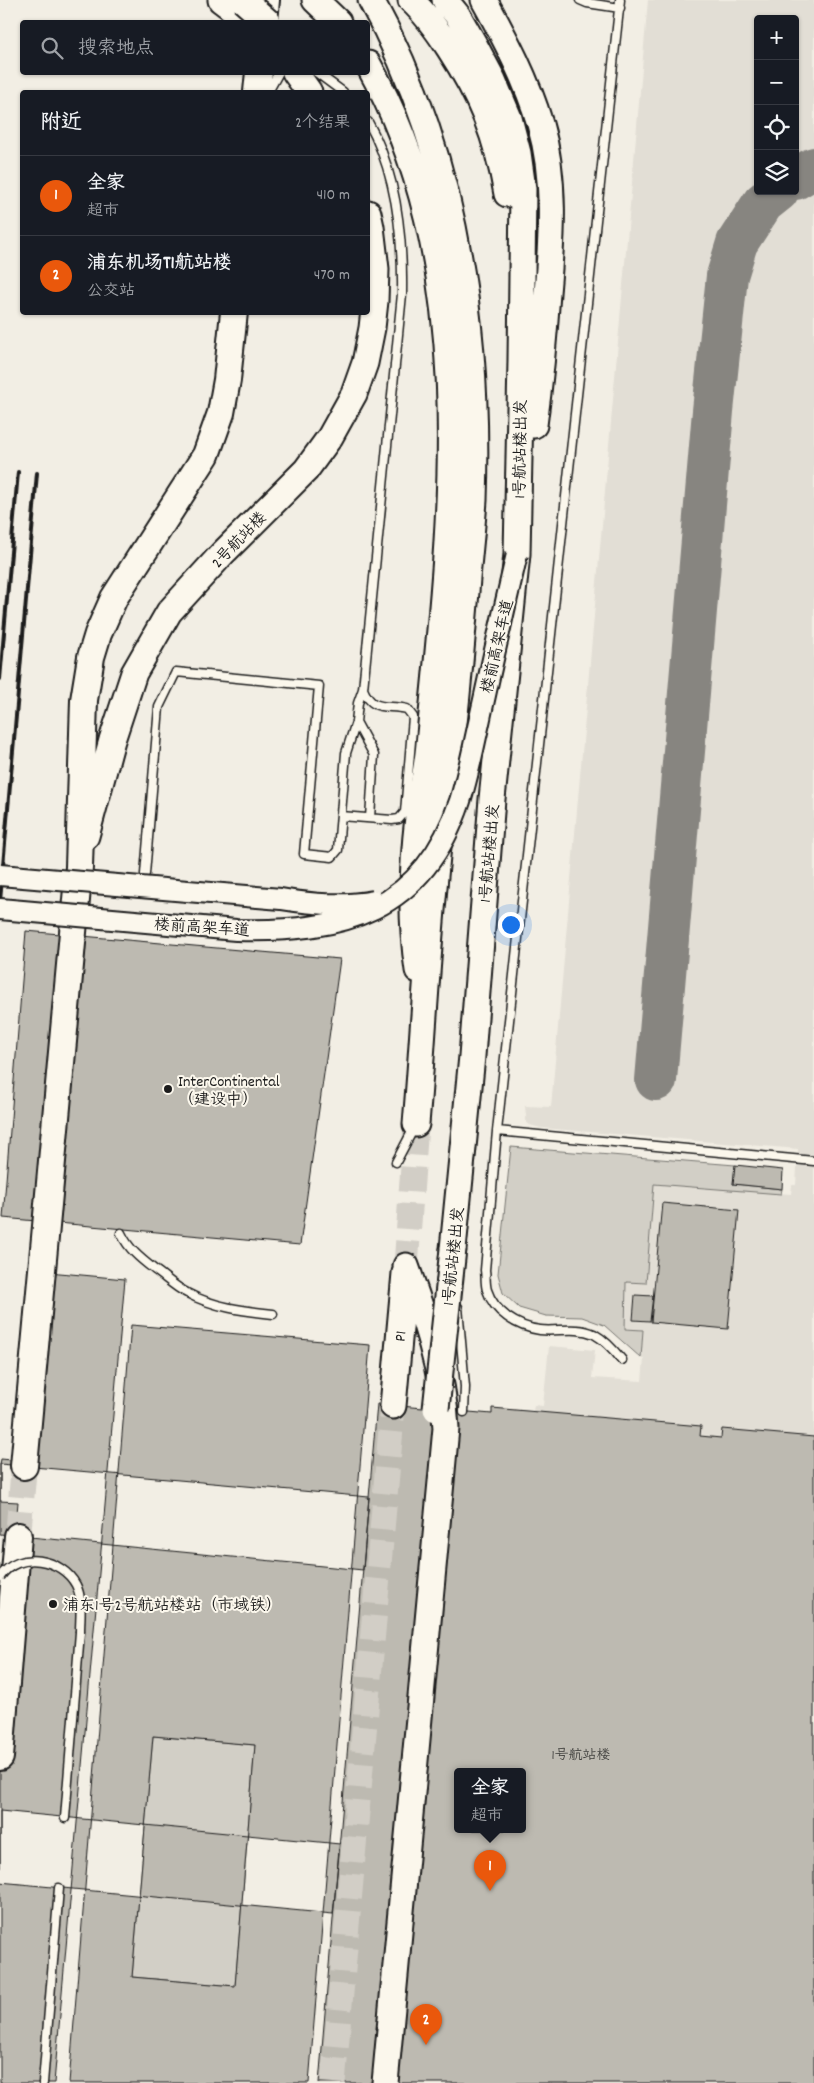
<!DOCTYPE html>
<html lang="zh">
<meta charset="utf-8">
<style>
body{margin:0;font-family:Dekko,"LXGW WenKai TC",sans-serif;background:#242831;color:#f1f3f6}
.controls{position:absolute;right:15px;top:15px;display:grid;overflow:hidden;border-radius:5px;box-shadow:0 1px 4px #0004}
.controls button{width:45px;height:45px;display:grid;place-items:center;padding:0;border:0;border-bottom:1px solid #363941;background:#171b24;color:#f1f3f6;font:25px sans-serif}
.you{position:absolute;left:510px;top:924px;width:18px;height:18px;margin:-12px;border:4px solid #fff;border-radius:50%;background:#1a73e8;box-shadow:0 0 0 8px #1a73e833}
.badge{display:grid;place-items:center;width:32px;height:32px;border-radius:50%;background:#ea580c;color:#fff;font-size:16px;font-weight:700}
.pin{position:absolute;translate:-50% -41px;filter:drop-shadow(0 1px 2px #0008)}
.pin::after{content:'';position:absolute;top:26px;width:18px;height:15px;background:inherit;clip-path:polygon(0 0,100% 0,50% 100%)}
.popup{position:absolute;left:454px;top:1768px;width:72px;height:65px;box-sizing:border-box;display:grid;place-content:center;border-radius:5px;background:#171b24;filter:drop-shadow(0 1px 4px #0005);font-size:16px;white-space:nowrap;color:#9ea1a6}
.popup b{font-size:19px;color:#f1f3f6}
.popup::after{content:'';position:absolute;left:50%;top:100%;margin-left:-10px;border:10px solid transparent;border-top-color:#171b24}
.list{margin:0;padding:0;list-style:none}
h2{display:flex;justify-content:space-between;align-items:center;height:65px;margin:0;padding:0 20px;font-size:21px}
h2 small{font-size:16px;font-weight:400;color:#9ea1a6}
.list li{display:grid;grid-template-columns:32px 1fr auto;gap:15px;align-items:center;box-sizing:border-box;height:80px;padding:0 20px;border-top:1px solid #363941}
.list b{display:block;font-size:19px;white-space:nowrap}
.list p{margin:0;font-size:16px;white-space:nowrap;color:#9ea1a6}
.list em{font-size:16px;font-style:normal;color:#9ea1a6}
.icon{flex:none;width:28px;height:28px;fill:none;stroke:currentColor;stroke-width:2;stroke-linecap:round;stroke-linejoin:round}
.map{position:relative;flex:none;width:814px;height:2083px;overflow:hidden}
.search{position:absolute;background:#171b24;box-shadow:0 1px 4px #0004;left:20px;top:20px;width:350px;height:55px;display:flex;align-items:center;gap:12px;box-sizing:border-box;padding:0 18px;border-radius:5px;color:#9ea1a6;font-size:19px}
.panel{position:absolute;background:#171b24;box-shadow:0 1px 4px #0004;left:20px;top:90px;width:350px;height:225px;border-radius:5px}
.map>svg:first-child{display:block}
.built{fill:#e2ded5;fill-rule:evenodd}
.green{fill:#d2cfc6;stroke:#777671}
.lines{fill:none;stroke-linecap:round;stroke-linejoin:round}
.taxiway{stroke:#878580;stroke-width:42}
.building{fill:#bdbab1;stroke:#1c1c1c;fill-rule:evenodd}
.primary-tunnel{stroke:#d2cec6;stroke-width:25;stroke-dasharray:25 12;stroke-linecap:butt}
.trunk-tunnel{stroke:#d2cec6;stroke-width:26;stroke-dasharray:26 13;stroke-linecap:butt}
.service-casing{stroke:#1c1c1c;stroke-width:11}
.primary-casing{stroke:#1c1c1c;stroke-width:29}
.trunk-casing{stroke:#1c1c1c;stroke-width:30}
.service{stroke:#fbf7ec;stroke-width:8}
.primary{stroke:#fbf7ec;stroke-width:25}
.trunk{stroke:#fbf7ec;stroke-width:26}
.rail{stroke:#1c1c1c;stroke-width:4}
.service-bridge-casing{stroke:#1c1c1c;stroke-width:11;stroke-linecap:butt}
.tertiary-bridge-casing{stroke:#1c1c1c;stroke-width:24;stroke-linecap:butt}
.primary-bridge-casing{stroke:#1c1c1c;stroke-width:29;stroke-linecap:butt}
.service-bridge{stroke:#fbf7ec;stroke-width:8}
.tertiary-bridge{stroke:#fbf7ec;stroke-width:20}
.primary-bridge{stroke:#fbf7ec;stroke-width:25}
.poi-dot{fill:#1c1c1c;stroke:#fbf7ec;stroke-width:2}
.labels{text-anchor:middle;stroke-width:4;stroke-linejoin:round;paint-order:stroke}
.number-label{font-size:14px;fill:#444441}
.street-label{font-size:16px;fill:#1c1c1c;stroke:#fbf7ec}
.poi-label{font-size:16px;fill:#1c1c1c;stroke:#fbf7ec;text-anchor:start}
</style>
<div class="map">
<svg width="814" height="2083" viewBox="0 0 814 2083">
<rect width="100%" height="100%" fill="#f2eee4"/>
<filter id="ink" filterUnits="userSpaceOnUse"><feTurbulence type="fractalNoise" baseFrequency=".02" numOctaves="2"/><feDisplacementMap in="SourceGraphic" scale="10" xChannelSelector="R" yChannelSelector="G"/><feConvolveMatrix kernelMatrix="1 2 1 2 8 2 1 2 1" color-interpolation-filters="sRGB"/></filter>
<g filter="url(#ink)">
<path class="built" d="M648 0H814V2083H319L377 1404 491 1414 492 1408 533 1411 534 1405 543 1406 549 1346 595 1350 592 1378 642 1381 644 1359 641 1358 643 1330 625 1329 626 1282 646 1283 654 1183 791 1194 792 1185H796L798 1149 541 1128 530 1125 526 1122V1116L525 1106 551 1107ZM758 19H795V191H758ZM458 1772H522V1830H458Z"/>
<path class="green" d="M511 1147 735 1165 733 1184 782 1189 781 1194 654 1184 646 1283 626 1282 625 1329 643 1330 641 1358 604 1325 582 1317 546 1316 519 1308 503 1293 498 1274Z
M153 1736 255 1745 235 1986 132 1977Z"/>
<g class="lines">
<path class="taxiway" d="M795 179 814 168
M656 1080 713 411 727 276 737 243 763 203 778 191"/>
</g>
<path class="building" d="M26 931 340 959 300 1245 3 1218Z
M735 1165 783 1170 782 1189 733 1184Z
M662 1203 739 1210 728 1329 651 1322Z
M38 1271 125 1279 54 2083H0V1706L18 1502 0 1501V1465L1 1459 22 1461Z
M635 1295 653 1296 650 1321 633 1320Z
M131 1325 370 1345 309 2083H69ZM153 1736 255 1745 235 1986 132 1977Z
M377 1404 492 1414V1408L701 1426 700 1436 721 1438 722 1429 814 1437V2083H319ZM458 1772H522V1830H458Z
M0 1464 369 1497 363 1570 0 1534Z
M0 1811 340 1844 333 1914 0 1882Z"/>
<g class="lines">
<path class="primary-tunnel" d="M406 1266 416 1124
M333 2083 393 1406"/>
<path class="trunk-tunnel" d="M18 1536 24 1466"/>
<g class="service-casing">
<path id="service" d="M580 0 587 3 620 8
M620 0 497 1131 485 1270C486 1276 485 1284 487 1290 494 1312 517 1327 540 1330 557 1332 577 1326 594 1334 605 1340 614 1350 622 1360
M316 72 343 92
M268 92 279 72
M356 722 374 755 370 818
M341 816 392 820 399 819 405 812 413 717 407 709C386 704 373 713 363 689
M145 874 159 707 176 672 319 686 304 854 332 857 338 850 346 753 356 722 358 703 363 689 402 294C403 236 397 173 368 122
M497 1131 814 1161
M396 1162 415 1126
M121 1233C129 1250 141 1259 155 1270 165 1277 175 1287 187 1293 213 1307 244 1311 273 1314
M458 1307 465 1387 464 1412
M65 1818 80 1632
M43 2083 59 1888"/>
</g>
<g class="primary-casing">
<path id="primary" d="M221 0 250 22
M315 0 338 22
M371 0C455 153 480 327 474 500 472 531 468 561 466 592 462 636 459 680 454 723 450 762 444 799 439 838 428 933 424 1029 416 1124
M411 0C426 14 438 31 449 48 481 97 497 136 507 194
M445 0 458 16 474 44 493 80 509 118 518 153 523 189 521 360 517 554 492 799 472 1056 453 1249
M484 0C506 40 527 80 540 124 556 179 552 237 547 293 544 338 540 381 534 425
M368 64C483 270 451 519 429 744 427 769 421 793 418 817 412 868 410 919 418 970
M295 72 309 92
M86 836 112 740 134 673 169 612 222 554 306 470 330 437 354 394 365 363 372 328 375 301 376 269 371 227 368 213
M393 1406 405 1273
M385 2083 446 1428C443 1370 425 1319 406 1266"/>
</g>
<g class="trunk-casing">
<path id="trunk" d="M264 22 266 0
M257 92 259 72
M24 1466 79 867 84 700 91 657 98 634 114 598 206 455 221 413 227 380 234 312
M0 1757 18 1536"/>
</g>
<use href="#service" class="service"/>
<use href="#primary" class="primary"/>
<use href="#trunk" class="trunk"/>
<path class="rail" d="M0 679 18 472
M0 901 37 473"/>
<g class="service-bridge-casing">
<path id="service-bridge" d="M0 1577C18 1550 62 1558 76 1585 83 1599 80 1617 80 1632"/>
</g>
<g class="tertiary-bridge-casing">
<path id="tertiary-bridge" d="M0 875 281 899C312 904 342 907 374 901
M0 909 236 930C343 933 423 912 460 801 468 776 473 749 479 723 491 667 504 610 517 554"/>
</g>
<g class="primary-bridge-casing">
<path id="primary-bridge" d="M243 0 268 22
M436 1409 453 1249"/>
</g>
<use href="#service-bridge" class="service-bridge"/>
<use href="#tertiary-bridge" class="tertiary-bridge"/>
<use href="#primary-bridge" class="primary-bridge"/>
</g>
</g>
<g class="poi-dot">
<circle cx="168" cy="1089" r="5"/>
<circle cx="53" cy="1604" r="5"/>
</g>
<g class="labels">
<g class="number-label">
<text x="581" y="1759">1号航站楼</text>
</g>
<g class="street-label">
<text transform="translate(519 449) rotate(-89)" y="6">1号航站楼出发</text>
<text transform="translate(238 539) rotate(-46)" y="6">2号航站楼</text>
<text transform="translate(496 646) rotate(-77)" y="6">楼前高架车道</text>
<text transform="translate(488 853) rotate(-85)" y="6">1号航站楼出发</text>
<text transform="translate(202 926) rotate(4)" y="6">楼前高架车道</text>
<text transform="translate(452 1256) rotate(-84)" y="6">1号航站楼出发</text>
<text transform="translate(399 1336) rotate(-85)" y="6">P1</text>
</g>
<g class="poi-label">
<text x="178" y="1086">InterContinental<tspan x="178" dy="18">（建设中）</tspan></text>
<text x="63" y="1610">浦东1号2号航站楼站（市域铁）</text>
</g>
</g>
</svg>
<div class="controls">
<button>+</button>
<button>−</button>
<button><svg class="icon" aria-label="locate" viewBox="0 0 24 24"><circle cx="12" cy="12" r="6"/><path d="M12 2v4M12 18v4M2 12h4M18 12h4"/></svg></button>
<button><svg class="icon" aria-label="layers" viewBox="0 0 24 24"><path d="M12 4l9 5-9 5-9-5zM3 14l9 5 9-5"/></svg></button>
</div>
<div class="you"></div>
<div class="pin badge" style="left:490px;top:1891px">1</div>
<div class="popup"><b>全家</b>超市</div>
<div class="pin badge" style="left:426px;top:2045px">2</div>
<div class="search"><svg class="icon" aria-label="search" viewBox="0 0 24 24"><circle cx="10" cy="10" r="6"/><path d="M15 15l6 6"/></svg>搜索地点</div>
<section class="panel">
<h2>附近<small>2个结果</small></h2>
<ul class="list">
<li><span class="badge">1</span><div><b>全家</b><p>超市</p></div><em>410 m</em></li>
<li><span class="badge">2</span><div><b>浦东机场T1航站楼</b><p>公交站</p></div><em>470 m</em></li>
</ul>
</section>
</div>
